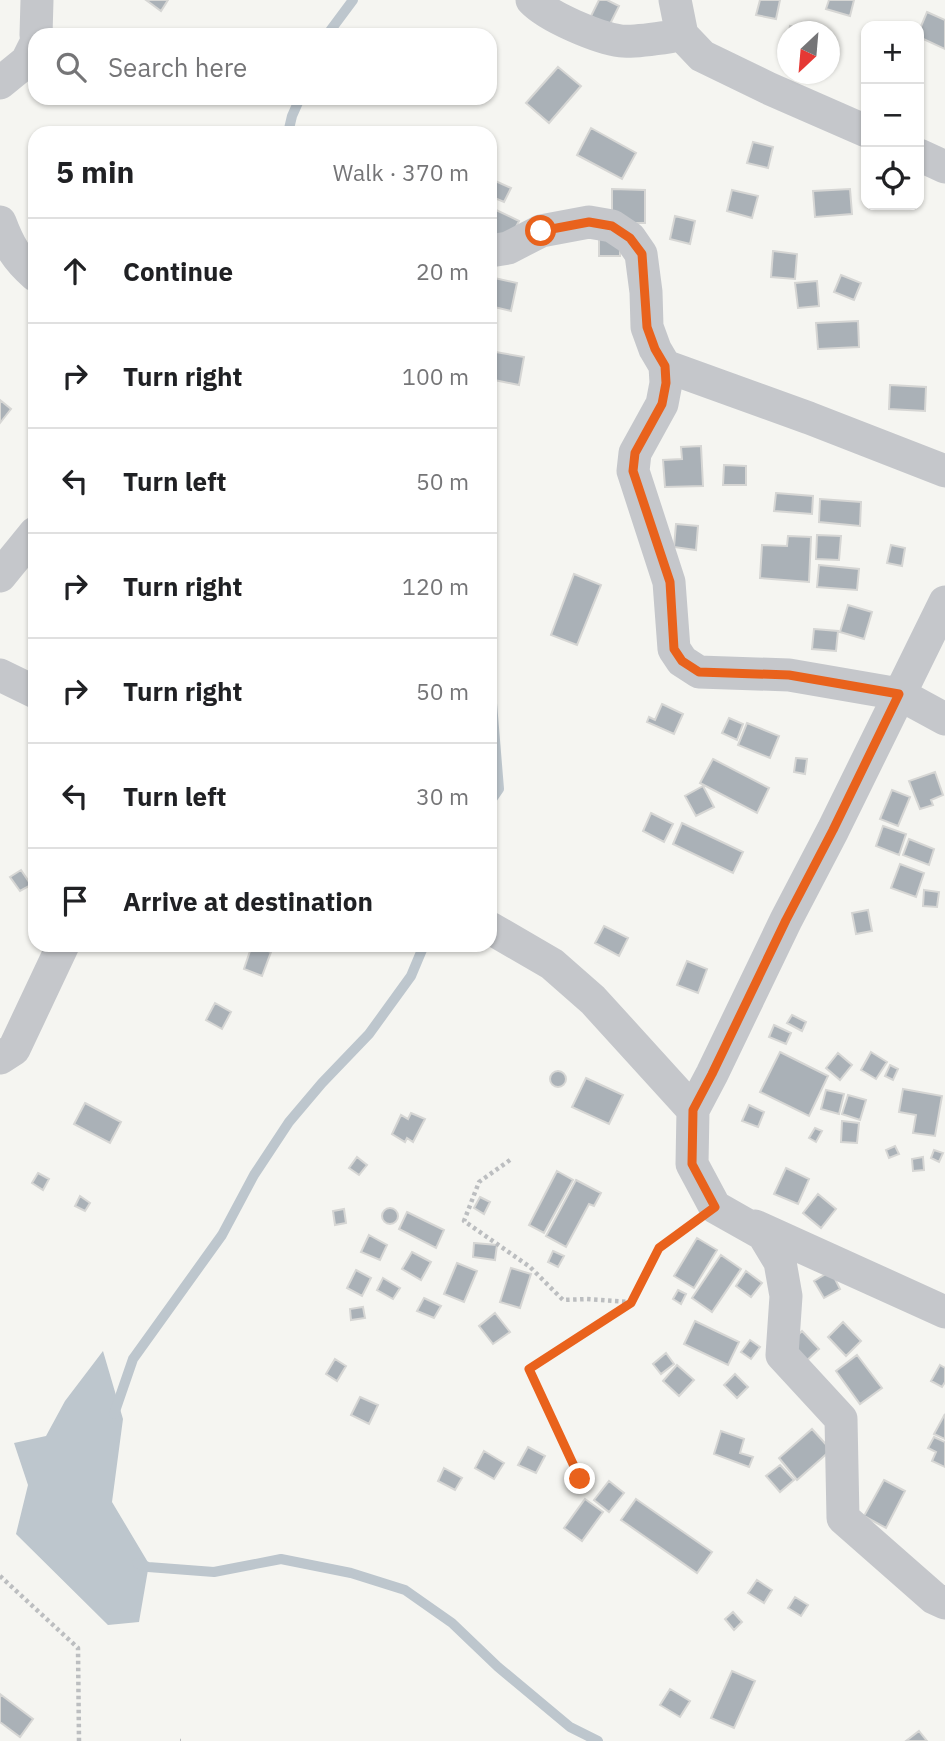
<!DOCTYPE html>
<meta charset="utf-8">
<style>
body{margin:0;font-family:"IBM Plex Sans",sans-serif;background:#f2f2f2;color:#202124}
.controls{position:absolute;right:21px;top:21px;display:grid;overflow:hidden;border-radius:14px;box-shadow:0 2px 5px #0004}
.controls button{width:63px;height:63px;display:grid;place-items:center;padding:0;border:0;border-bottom:2px solid #e0e0e0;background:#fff;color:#202124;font:35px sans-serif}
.compass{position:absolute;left:777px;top:21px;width:63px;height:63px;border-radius:50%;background:#fff;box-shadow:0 2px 5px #0004;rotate:206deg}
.stop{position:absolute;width:21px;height:21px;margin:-16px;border:5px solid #e9621c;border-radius:50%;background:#fff}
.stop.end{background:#e9621c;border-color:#fff;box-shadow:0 2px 7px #0008}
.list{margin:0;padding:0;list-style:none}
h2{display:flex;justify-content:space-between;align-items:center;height:91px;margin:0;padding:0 28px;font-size:30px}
h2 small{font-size:23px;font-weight:400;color:#757577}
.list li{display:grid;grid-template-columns:46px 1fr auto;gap:21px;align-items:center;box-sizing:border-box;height:105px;padding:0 28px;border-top:2px solid #e0e0e0}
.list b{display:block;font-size:26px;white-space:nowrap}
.list em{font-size:23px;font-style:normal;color:#757577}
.icon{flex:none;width:38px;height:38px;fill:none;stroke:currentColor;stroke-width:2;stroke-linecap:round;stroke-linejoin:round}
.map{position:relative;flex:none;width:945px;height:1741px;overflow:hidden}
.search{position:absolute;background:#fff;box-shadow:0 2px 5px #0004;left:28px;top:28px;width:469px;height:77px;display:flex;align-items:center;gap:18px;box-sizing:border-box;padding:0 24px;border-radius:21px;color:#757577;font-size:26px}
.panel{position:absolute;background:#fff;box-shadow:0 2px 5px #0004;left:28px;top:126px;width:469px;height:826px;border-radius:21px}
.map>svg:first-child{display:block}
.water{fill:#bdc6cd}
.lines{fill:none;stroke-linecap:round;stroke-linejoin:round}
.stream{stroke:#bdc6cd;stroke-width:10}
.building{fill:#aab1b7;stroke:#d6d6d4;stroke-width:2}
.path{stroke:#bcbec0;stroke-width:4.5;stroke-dasharray:3.5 3.5;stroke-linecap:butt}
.minor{stroke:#c5c7cb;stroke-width:33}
.route{stroke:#e9621c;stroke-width:9}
</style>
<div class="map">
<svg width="945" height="1741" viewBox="0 0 945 1741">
<rect width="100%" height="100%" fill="#f5f5f1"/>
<path class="water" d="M103 1351 123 1419 112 1502 149 1564 139 1622 108 1625 16 1534 28 1485 14 1443 46 1436 65 1401Z"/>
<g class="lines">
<path class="stream" d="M327 35 353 0
M288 133 292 116 300 98
M490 679 499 789 490 802
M114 1414 133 1359 222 1235 254 1175 289 1122 322 1083 369 1034 411 976 424 945
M137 1563 148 1567 214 1572 281 1559 351 1573 405 1590 452 1623 498 1667 570 1727 598 1741"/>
</g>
<path class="building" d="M146 0H168L161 11Z
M599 0H607L619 6 609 26 591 16Z
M760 0H780L776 19 756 15Z
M829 0H854L850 16 826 9Z
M927 12 945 20V49L919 37V31Z
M790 26 811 29V32H789Z
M558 67 581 86 549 123 526 103Z
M591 128 636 153 622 179 577 155Z
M753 142 773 147 768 168 747 163Z
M491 179 511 188 504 202 490 196Z
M612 189 645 190V223H612Z
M850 189 852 214 815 217 813 191Z
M732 190 758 196 752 218 727 211Z
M494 209 519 221 507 245 490 237V218Z
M675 216 695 221 690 244 670 239Z
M599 234 620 235V256H599Z
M773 251 797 254 795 279 771 277Z
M841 275 861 283 854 300 834 292Z
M490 277 517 283 511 311 490 306Z
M817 281 819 306 798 308 795 283Z
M858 321 859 347 818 349 816 323Z
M490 351 524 357 519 385 494 380 492 388H490Z
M890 385 926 387 925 411 889 409Z
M0 400 11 409 0 423Z
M701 446 703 486 665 487 663 460 682 459 681 447Z
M724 465 746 466V485H723Z
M776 493 813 496 812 514 774 511Z
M820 499 861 502 860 526 819 522Z
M676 524 698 526 696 550 674 547Z
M817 535 841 536 839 560 816 559Z
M788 536 811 537 809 582 760 578 762 545 787 546Z
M891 545 905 548 902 566 887 563Z
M819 565 859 569 857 590 817 587Z
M574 574 601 585 577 645 551 635Z
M848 605 872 612 864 639 840 632Z
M814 629 838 631 836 651 812 649Z
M662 704 683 714 674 734 647 722 649 717 655 720Z
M729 718 743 724 737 740 722 733Z
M747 723 779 736 770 758 738 745Z
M796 758 807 759 805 774 794 772Z
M713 759 769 788 757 813 700 783Z
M935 772 943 795 931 800 933 805 920 809 909 781Z
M703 786 714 807 696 816 685 796Z
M892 790 910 797 898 826 880 819Z
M651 813 673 824 664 842 643 831Z
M682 823 743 852 733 873 673 844Z
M883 826 906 834 899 855 876 846Z
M909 839 934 849 929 865 903 855Z
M900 864 924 873 916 897 891 888Z
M21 870 31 885 20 891 10 877Z
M924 890 939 892 937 907 923 906Z
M868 910 872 931 856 934 852 913Z
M604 926 628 938 619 956 595 943Z
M252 945 271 952 262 976 244 969Z
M687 961 707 969 698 993 677 985Z
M215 1003 231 1012 222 1029 206 1020Z
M792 1015 806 1022 802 1031 787 1023Z
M774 1025 791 1033 786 1044 769 1037Z
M780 1052 828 1076 809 1116 760 1092Z
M871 1052 887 1062 876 1079 861 1070Z
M838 1053 852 1065 840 1080 826 1068Z
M890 1065 898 1069 893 1080 885 1076Z
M550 1079a8 8 0 1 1 16 0a8 8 0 1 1-16 0Z
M586 1078 623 1095 609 1124 572 1107Z
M903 1089 942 1096 935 1136 913 1133 916 1115 899 1112Z
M826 1090 844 1094 839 1114 821 1109Z
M848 1095 866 1100 860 1120 842 1114Z
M85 1103 121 1122 110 1143 74 1124Z
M749 1105 764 1112 758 1127 742 1121Z
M411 1113 425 1119 413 1142 407 1138 405 1142 392 1134 401 1115 408 1119Z
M842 1121 859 1123 857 1143 841 1142Z
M815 1128 822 1131 816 1142 809 1138Z
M895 1146 899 1154 889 1158 886 1150Z
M934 1150 943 1153 939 1162 931 1158Z
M357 1157 367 1165 359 1175 349 1168Z
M923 1157 924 1170 913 1171 912 1159Z
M786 1168 809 1179 798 1204 774 1194Z
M557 1171 573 1180 544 1233 529 1225Z
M38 1173 49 1179 43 1190 32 1183Z
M576 1180 601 1193 594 1206 589 1204 566 1247 546 1236Z
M818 1194 836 1209 821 1228 803 1213Z
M80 1196 90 1203 85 1211 75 1206Z
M480 1197 490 1202 484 1214 474 1208Z
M382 1216a8 8 0 1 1 16 0a8 8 0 1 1-16 0Z
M344 1209 346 1223 335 1225 333 1211Z
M407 1212 444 1230 436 1248 399 1229Z
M369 1235 387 1245 380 1260 361 1252Z
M697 1238 717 1250 694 1288 674 1276Z
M474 1243 497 1245 495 1260 473 1257Z
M553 1251 564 1256 558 1267 548 1262Z
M412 1252 431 1262 421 1280 402 1269Z
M721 1255 741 1269 712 1312 692 1298Z
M457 1263 477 1271 464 1302 444 1294Z
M511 1268 531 1274 520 1308 500 1302Z
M356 1270 371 1278 362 1296 347 1288Z
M746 1271 762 1283 751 1297 736 1286Z
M831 1271 840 1289 824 1298 814 1281Z
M383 1278 400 1288 393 1299 377 1290Z
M678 1290 686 1294 681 1304 673 1299Z
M424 1298 441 1306 434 1318 417 1311Z
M363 1307 365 1318 351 1320 350 1309Z
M495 1313 510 1332 493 1344 479 1326Z
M695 1321 739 1342 728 1365 684 1344Z
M843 1322 861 1341 846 1356 828 1337Z
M802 1331 819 1349 802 1365 786 1347Z
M750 1340 760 1347 751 1359 741 1352Z
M666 1353 674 1364 661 1374 653 1364Z
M857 1355 882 1388 860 1404 836 1371Z
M335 1359 346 1366 337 1381 326 1374Z
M677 1365 694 1380 679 1396 663 1381Z
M940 1365 945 1368V1382L942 1387 931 1381Z
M735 1374 748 1387 737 1398 724 1385Z
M360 1397 378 1405 369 1424 351 1415Z
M945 1414V1439L934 1434Z
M812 1429 831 1450 797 1480 779 1458Z
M721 1431 744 1439 740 1453 753 1457 749 1467 714 1454Z
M934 1437 945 1442V1467L932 1461 936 1452 928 1448Z
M528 1447 545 1456 536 1473 518 1465Z
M484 1451 504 1463 494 1479 475 1468Z
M780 1465 794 1480 780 1492 766 1476Z
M444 1468 462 1478 455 1490 438 1481Z
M884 1480 905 1491 886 1528 864 1516Z
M609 1481 624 1493 609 1512 594 1500Z
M585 1499 603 1512 582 1541 564 1528Z
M636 1499 712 1552 697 1573 621 1520Z
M757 1580 772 1590 764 1603 748 1593Z
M795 1597 808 1605 801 1616 788 1608Z
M733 1612 742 1622 734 1630 725 1619Z
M732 1671 755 1681 734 1728 711 1718Z
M670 1689 690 1701 680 1717 660 1705Z
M0 1694 33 1719 20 1737 0 1722Z
M919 1731 927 1741H906Z"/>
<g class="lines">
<path class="path" d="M510 1160 479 1182 464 1221 530 1267 563 1300 587 1299 630 1302
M580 1479 529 1369 631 1302 659 1248 691 1224
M0 1576 78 1648 79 1741
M180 1741H181"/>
<path class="minor" d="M532 0C548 17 598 38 621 41 635 43 667 37 682 35
M675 0 682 35 702 56 768 88 866 131
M36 35 37 0
M0 83 27 61 35 45
M919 155 945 167
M0 222C9 246 16 258 35 275
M490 251 508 248 541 231 589 222 612 226 630 238 641 254 646 292 647 327 655 349 665 366 666 383 662 404 635 453 633 471 669 582 674 649 682 661 699 672 789 675 899 694 945 719
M665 366 809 418 945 471
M0 576 35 533
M945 602 833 830 786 920 712 1074 693 1110 692 1164 715 1207 763 1234 780 1262 786 1296 782 1355 841 1419 843 1518 934 1598 945 1603
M0 675 35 692
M490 928 552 964 593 1000 693 1110
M0 1058 14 1049 63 945
M755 1226 945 1312"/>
</g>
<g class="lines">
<path class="route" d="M541 231 589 222 612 226 630 238 642 254 647 327 655 349 665 366 666 383 662 404 635 453 633 471 670 582 674 649 682 661 699 672 789 675 899 694 833 830 786 920 712 1074 693 1110 692 1164 715 1207 659 1248 631 1303 529 1369 580 1479"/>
</g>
</svg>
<div class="controls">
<button>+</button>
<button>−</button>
<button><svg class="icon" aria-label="locate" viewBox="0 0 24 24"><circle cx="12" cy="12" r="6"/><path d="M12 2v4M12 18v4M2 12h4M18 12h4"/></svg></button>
</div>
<svg class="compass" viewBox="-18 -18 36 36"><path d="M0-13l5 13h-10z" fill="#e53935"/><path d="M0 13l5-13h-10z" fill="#757577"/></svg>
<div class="stop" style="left:541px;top:231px"></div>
<div class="stop end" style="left:580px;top:1479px"></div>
<div class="search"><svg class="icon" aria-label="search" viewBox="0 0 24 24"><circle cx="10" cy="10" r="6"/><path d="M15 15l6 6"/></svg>Search here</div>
<section class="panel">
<h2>5 min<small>Walk · 370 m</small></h2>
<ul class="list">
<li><svg class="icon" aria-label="ahead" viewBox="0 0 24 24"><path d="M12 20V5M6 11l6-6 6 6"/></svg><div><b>Continue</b></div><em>20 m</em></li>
<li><svg class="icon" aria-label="right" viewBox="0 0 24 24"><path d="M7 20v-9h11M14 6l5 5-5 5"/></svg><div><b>Turn right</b></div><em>100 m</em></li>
<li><svg class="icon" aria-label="left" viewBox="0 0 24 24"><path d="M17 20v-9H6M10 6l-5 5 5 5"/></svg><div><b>Turn left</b></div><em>50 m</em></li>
<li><svg class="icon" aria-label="right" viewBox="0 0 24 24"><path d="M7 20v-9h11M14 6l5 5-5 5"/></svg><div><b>Turn right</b></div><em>120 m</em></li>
<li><svg class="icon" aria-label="right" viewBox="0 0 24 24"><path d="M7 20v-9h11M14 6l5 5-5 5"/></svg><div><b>Turn right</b></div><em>50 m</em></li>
<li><svg class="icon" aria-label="left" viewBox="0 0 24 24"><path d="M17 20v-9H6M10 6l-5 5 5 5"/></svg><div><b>Turn left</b></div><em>30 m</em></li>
<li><svg class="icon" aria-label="arrive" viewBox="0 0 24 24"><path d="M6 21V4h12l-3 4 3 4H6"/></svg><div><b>Arrive at destination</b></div></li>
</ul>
</section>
</div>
